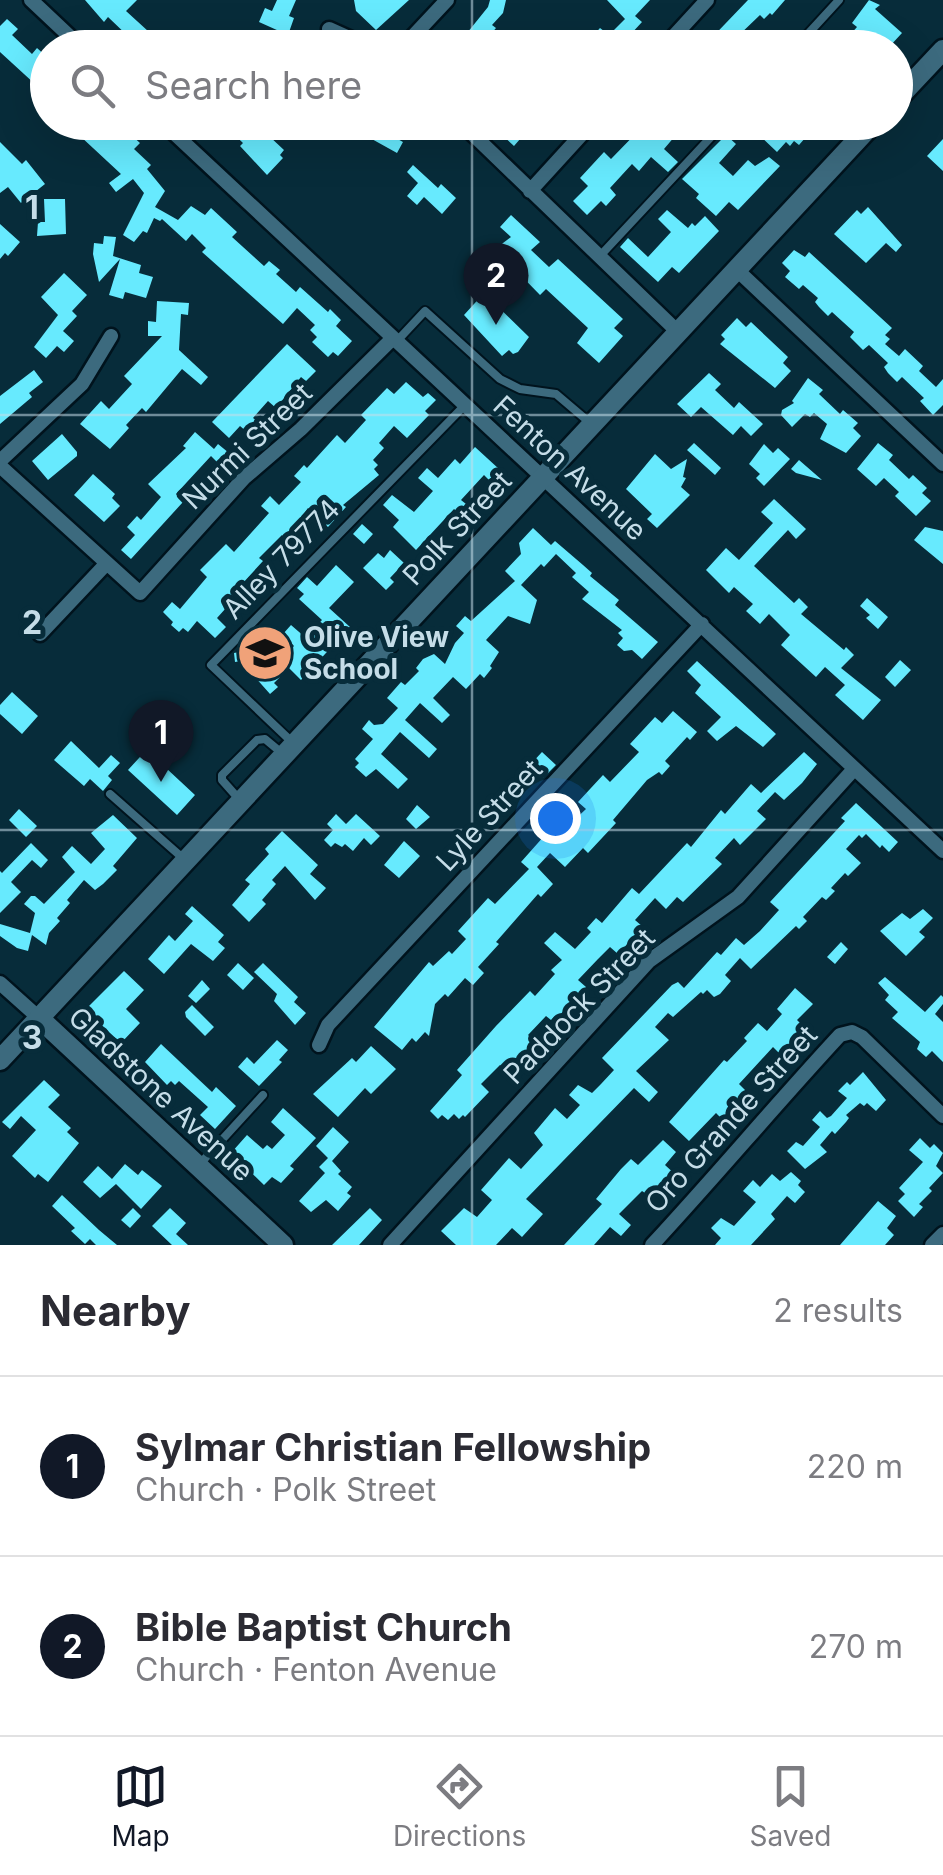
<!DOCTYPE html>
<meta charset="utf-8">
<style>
body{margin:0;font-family:Inter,sans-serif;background:#f2f2f3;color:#2b2b33}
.you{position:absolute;left:555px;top:818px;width:35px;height:35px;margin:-25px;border:8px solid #fff;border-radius:50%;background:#1a73e8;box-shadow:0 0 0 15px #1a73e833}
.badge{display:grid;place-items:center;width:65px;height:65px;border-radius:50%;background:#111827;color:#fff;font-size:32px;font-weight:700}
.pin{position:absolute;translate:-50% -82px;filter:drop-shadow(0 2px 5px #0008)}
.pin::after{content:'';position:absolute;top:52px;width:35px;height:30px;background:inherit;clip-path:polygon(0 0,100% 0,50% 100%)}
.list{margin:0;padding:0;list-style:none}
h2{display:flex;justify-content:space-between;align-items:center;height:130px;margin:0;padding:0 40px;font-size:42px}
h2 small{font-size:32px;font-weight:400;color:#7c7c81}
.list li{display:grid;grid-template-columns:65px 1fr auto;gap:30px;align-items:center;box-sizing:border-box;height:180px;padding:0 40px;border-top:2px solid #e1e1e2}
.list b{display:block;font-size:38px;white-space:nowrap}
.list p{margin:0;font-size:32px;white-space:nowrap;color:#7c7c81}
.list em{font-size:32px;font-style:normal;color:#7c7c81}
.icon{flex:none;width:55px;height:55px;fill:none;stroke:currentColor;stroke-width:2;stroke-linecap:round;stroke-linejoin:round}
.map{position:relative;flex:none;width:943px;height:1245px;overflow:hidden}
.search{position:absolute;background:#fff;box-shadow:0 10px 40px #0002;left:30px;right:30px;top:30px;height:110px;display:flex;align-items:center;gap:25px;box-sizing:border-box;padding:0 35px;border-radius:55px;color:#7c7c81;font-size:38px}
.sheet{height:490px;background:#fff}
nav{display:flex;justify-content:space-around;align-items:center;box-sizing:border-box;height:140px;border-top:2px solid #e1e1e2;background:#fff;font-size:28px;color:#7c7c81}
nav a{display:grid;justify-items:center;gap:5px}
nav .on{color:#111827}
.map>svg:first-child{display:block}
.building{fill:#67eafe}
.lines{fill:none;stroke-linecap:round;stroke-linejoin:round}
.lane-casing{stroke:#00131d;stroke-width:12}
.street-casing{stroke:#00131d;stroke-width:19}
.secondary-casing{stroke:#00131d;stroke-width:25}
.lane{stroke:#3c6a7e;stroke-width:8}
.street{stroke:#3c6a7e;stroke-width:14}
.secondary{stroke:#3c6a7e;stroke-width:20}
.grid{fill:none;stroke:#c5dde8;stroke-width:2.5;stroke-opacity:0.55}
.labels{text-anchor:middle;stroke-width:10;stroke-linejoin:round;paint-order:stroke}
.street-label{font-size:28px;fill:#c5dde8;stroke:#072c3a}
.poi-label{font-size:28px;font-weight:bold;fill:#c5dde8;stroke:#072c3a;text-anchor:start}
.grid-label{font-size:32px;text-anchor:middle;font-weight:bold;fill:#c5dde8;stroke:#072c3a;stroke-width:10;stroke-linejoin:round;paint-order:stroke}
</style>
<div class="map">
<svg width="943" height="1245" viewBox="0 0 943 1245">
<rect width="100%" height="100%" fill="#072c3a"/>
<path class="building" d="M85 0H137L126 11 160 42 166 36 177 48H133L127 43 131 39 108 17 104 22Z
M277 0H296L289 16 294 18 288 35 259 22 265 8 272 11Z
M354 0H409L376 30 356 11Z
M490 0H506L503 13 492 25 496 28 479 48H455L488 7Z
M607 0H650L635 16 642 22 618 48H582L600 28 609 35 625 19Z
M748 0H785L772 15 770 13 764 19 760 15 736 38 746 48H702Z
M869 0 880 5 875 9 902 33 889 47 881 39 873 48H862L849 36 857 27 852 23Z
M7 19 18 29 12 35 32 54 37 48 48 58 43 64 48 68V96L0 52V26Z
M65 122H111L126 136 129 133 140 143 134 149 151 165 147 169 165 191 155 207 178 220 191 206 205 215 211 208 237 232 232 237 264 266 269 261 280 270 276 274 296 292 300 287 328 312 330 309 341 320 336 326 352 341 338 356 333 352 328 357 312 342 317 337 310 330 315 325 297 308 283 324 202 252 206 248 192 234 186 241 162 219 160 221 154 218 147 233 143 231 134 242 123 235 144 193 133 179 116 192 109 183 121 174Z
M221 122H254L284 150 280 155 283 158 267 175 240 146 243 143Z
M363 122H385L388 127 385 132 403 142 397 153 370 138 372 136Z
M488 122H550L536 138 527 131 514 146Z
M647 122H687L664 149 678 162 668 172 651 157 639 171 632 164 610 188 616 195 606 206 601 201 587 215 573 201 588 186 580 178 604 152 611 159Z
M780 122H819L799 145 794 141 790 146 786 142 777 152 757 133 766 123 773 130Z
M726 135 736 144 719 163 733 176 748 160 755 166 769 157 780 166 738 210 729 202 716 216 696 198 699 194 682 179Z
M943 139V171L927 156Z
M0 142 22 164 26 160 45 184 21 203 8 187 0 193Z
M413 165 438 188 441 184 456 198 442 214 424 197 417 205 407 196 418 183 407 172Z
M44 199H65L66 234 37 236 38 222H45Z
M868 207 902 245 896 252 886 243 866 263 834 234 857 210 861 214Z
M667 210 688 228 692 223 695 226 705 216 719 231 679 273 672 267 658 282 620 247 628 238 648 257 671 232 658 219Z
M511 215 540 242 531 250 549 267 558 259 623 319 614 328 623 336 599 363 577 343 588 328 546 289 540 295 495 249 511 237 500 227Z
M0 224 20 242 8 256 5 253 0 259Z
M104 236 116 237 113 256 141 265 139 273 153 277 146 298 125 292 123 299 109 295 120 259 99 282 93 254 94 243 103 244Z
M794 250 805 257 809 252 892 328 885 335 890 339 885 344 899 356 905 349 923 366 919 371 936 387 943 379V405L933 415 920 401 924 398 902 377 897 382 888 373 884 367 888 363 869 345 863 350 850 337 854 332 832 312 828 316 819 307 815 302 818 298 803 285 799 289 785 277 790 271 782 263Z
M479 266 493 280 480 294 466 280Z
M64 273 87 295 72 311 77 316 63 331 74 341 64 352 57 346 46 358 34 347 58 315 41 297Z
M484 293 529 337 518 352 513 354 509 350 502 356 464 315Z
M157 301 189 303 188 315 181 314 179 350 208 377 201 385 182 369 146 412 142 408 126 425 129 428 110 449 80 424 101 401 109 409 132 384 124 376 162 336H148V321L156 322Z
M737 318 746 327 751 322 788 357 783 363 791 371 775 388 720 344 725 339 721 335Z
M287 344 316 371 306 381 301 377 276 408 268 401 253 418 257 421 247 432 240 426 229 438 212 422Z
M34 370 43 382 29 393 32 397 0 424V396Z
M709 373 721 384 715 390 734 408 739 402 763 424 751 436 741 426 733 435 701 407 691 417 677 404Z
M808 378 823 390 819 394 840 414 843 410 858 423 853 428 861 436 846 453 820 439 827 424 814 413 810 417 805 414 792 427 781 415 782 410 794 403 792 401Z
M406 382 423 397 428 393 436 400 425 411 429 415 407 438 394 426 379 443 384 448 373 460 378 465 374 469 379 475 343 505 346 507 328 527 308 508 285 539 282 535 259 558 263 561 242 584 254 597 245 606 235 598 217 618 226 627 215 638 197 621 188 632 183 628 179 632 171 625 173 622 163 612 172 602 180 609 207 577 200 570 226 544 234 552 269 513 261 506 270 496 279 505 301 482 294 476 304 465 307 468 337 435 345 443 366 420 361 415 387 388 394 394Z
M195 432 214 449 218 444 229 453 219 464 211 456 187 482 176 494 183 502 131 559 121 550 135 535 127 527 137 516 141 520 161 497 148 484 186 448 183 446Z
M62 434 77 452V456L48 480 32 461Z
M694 443 721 468 715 475 687 450Z
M878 443 893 455 889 460 909 479 913 475 927 488 922 493 931 501 916 516 895 496 899 492 884 478 876 486 857 469Z
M764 444 773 453 778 448 790 459 764 486 756 478 760 474 749 464Z
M475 447 499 469 489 480 484 475 461 500 466 504 459 513 454 509 416 550 393 527 399 520 383 505 392 495 414 512 433 491 418 478 427 468 438 478 455 459 460 464Z
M655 454 671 469 687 459 683 477 686 478 681 487 690 495 657 528 647 519 652 514 626 489Z
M799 460 822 480 796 473 791 469Z
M93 474 115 494 112 498 120 506 104 522 74 495Z
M774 499 806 529 796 539 788 530 754 566 794 603 799 598 808 607 801 614 844 650 846 647 854 655 841 668 881 700 863 720 835 695 845 685 825 667 816 677 781 645 790 635 769 614 760 624 746 611 753 604 734 587 729 593 706 570 726 548 739 560 773 523 761 512Z
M362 524 373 534 364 544 353 534Z
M925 527 943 531V564L914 540Z
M533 528 551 545 555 541 583 565 592 573 590 576 619 600 615 605 658 642 642 659 632 650 624 651 617 645 623 638 618 633 622 630 582 599 589 592 572 577 576 573 556 554 544 567 541 564 521 585 537 600 530 624 508 616 486 640 499 652 490 666 492 668 484 678 480 674 466 689 453 677 433 698 450 715 442 723 420 703 405 720 437 749 429 758 400 732 381 754 408 779 398 789 376 769 366 777 355 767 359 763 355 759 373 739 362 729 369 720 374 725 383 724 398 708 387 698 401 682 405 685 419 671 416 668 423 659 434 654 445 664 455 643 464 633 456 626 465 616 471 621 515 581 505 571 521 554 519 543Z
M390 550 404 563 390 578 394 582 386 590 363 568 378 553 384 558Z
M336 565 354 582 329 608 350 627 301 680 289 668 274 683 278 687 270 694 254 676 259 671 248 660 235 662 234 653 255 649 274 668 294 646 283 634 291 625 306 638 322 620 299 599 304 594 297 588 307 577 317 586Z
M867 598 888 617 878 629 866 618 870 615 860 606Z
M900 660 911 670 895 687 885 677Z
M697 661 776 734 763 747 736 726 717 741 707 731 721 717 695 693 701 685 687 671Z
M12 692 38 716 22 734 0 714V705Z
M673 711 697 732 690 740 687 737 665 761 670 766 662 775 659 772 647 780 613 820 616 823 588 853 583 848 565 867 550 853 537 867 553 884 541 897 538 894 496 942 499 944 478 967 484 973 473 985 465 978 448 997 445 994 435 1004 429 1036 425 1032 416 1042 412 1038 402 1050 374 1027 429 962 433 966 449 951 452 954 466 939 458 931 488 898 495 904 529 869 521 862 545 835 552 841 586 809 578 802 603 775 610 782 639 752 630 744 655 717 662 723Z
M161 734 177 750 167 761 170 764 166 768 195 795 177 815 128 770Z
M71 741 99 768 111 755 120 763 108 776 112 780 103 791 90 779 84 786 54 760Z
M542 752 556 765 543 778 530 765Z
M804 752 817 764 802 783 784 800 775 792 757 811 766 819 740 845 734 838 715 858 722 864 683 902 677 897 666 909 655 898 635 920 643 927 618 954 610 947 598 959 578 980 586 987 557 1018 555 1016 551 1020 546 1016 528 1035 535 1042 511 1068 509 1065 505 1070 500 1065 481 1084 489 1092 465 1117 463 1115 459 1119 454 1114 448 1120 442 1115 438 1119 430 1111 462 1075 457 1070 496 1026 530 991 535 996 555 974 551 970 562 960 544 943 555 932 575 949 591 932 587 928 596 918 602 923 632 888 639 894 687 843 691 847 721 810 725 814 751 784 761 793Z
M856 803 898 842 889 852 882 845 880 848 866 834 862 838 859 835 846 849 861 863 848 876 845 873 831 888 835 891 826 900 822 897 803 917 807 921 799 929 796 926 751 969 740 958 725 975 731 981 720 994 714 997 707 990 703 994 701 992 673 1017 668 1013 655 1027 669 1040 636 1071 658 1092 649 1102 634 1088 526 1199 543 1214 522 1237 512 1228 496 1245H456L441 1231 464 1208 477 1217 492 1200 481 1190 509 1158 521 1169 543 1145 534 1133 555 1108 567 1119 580 1105 569 1095 578 1085 592 1093 601 1084 614 1070 602 1058 672 985 678 982 684 988 717 952 721 955 736 938 744 945 760 931 779 910 770 902 845 821 841 818Z
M417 805 430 817 416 829 406 819Z
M19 809 37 826 26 837 9 820Z
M336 814 346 824 356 814 380 836 371 845 364 838 353 851 345 844 342 847 335 843 331 847 324 840 333 830 327 824Z
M113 815 137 838 113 866 117 870 103 884 95 890 84 880 67 900 70 903 57 918 60 921 49 933 46 945 32 935 28 951 17 948 0 936V924L30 933 35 913 24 904 31 896H35L44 904 75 872 62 857 72 846 91 864 105 849 91 833Z
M282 831 318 865 310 874 326 888 315 900 285 866 272 880 276 884 262 900 266 904 249 922 232 905 250 884 245 880 269 854 265 849Z
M404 841 420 856 399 878 384 865Z
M31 843 48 860 41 868 32 860 11 882 21 892 0 913V871L2 873Z
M192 906 224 935 218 942 225 948 213 961 191 944 164 974 148 959 169 935 175 941 193 921 185 914Z
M923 909 933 918 919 932 925 937 906 956 880 931 902 913 910 919Z
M841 942 848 949 835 964 827 957Z
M238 963 254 978 243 990 227 975Z
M263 963 298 997 294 1002 306 1013 295 1025 274 1001 277 994 254 972Z
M124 971 144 990 126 1009 140 1023 121 1043 85 1010Z
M885 977 925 1012 941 995 943 997V1004L935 1014 943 1022V1062L932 1051 926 1057 917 1049 920 1042 892 1018 898 1012 885 1000 889 995 878 983Z
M202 980 210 989 196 1003 188 996Z
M795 988 813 1004 797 1020 805 1028 781 1055 773 1047 739 1084 747 1092 732 1109 722 1119 716 1113 689 1141 669 1122 724 1060 727 1062 747 1041 744 1038 758 1023 767 1031 782 1014 777 1009Z
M192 1005 214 1027 205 1036 186 1017 185 1012Z
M277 1040 288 1050 279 1060 282 1062 259 1086 238 1067 247 1057 254 1064Z
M161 1044 212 1092 216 1087 236 1106 215 1129 200 1115 208 1107 179 1081 175 1085 171 1081 167 1085 145 1062Z
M371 1046 396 1069 371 1094 365 1088 338 1117 313 1094 352 1058 356 1062Z
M863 1072 886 1100 876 1111 867 1103 864 1106 860 1103 846 1115 849 1118 846 1122 835 1134 832 1131 820 1145 827 1152 805 1169 787 1151 796 1142 803 1146 820 1127 812 1120 820 1111 827 1118 831 1116 847 1098 838 1091 847 1082 850 1085Z
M44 1080 60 1095 48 1107 71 1128 67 1132 79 1143 48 1182 38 1174 35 1178 12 1156 36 1130 21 1116 10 1129 2 1122Z
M283 1108 316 1138 290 1166 294 1169 281 1183 272 1177 264 1185 231 1153 247 1135 263 1149 267 1145 272 1149 285 1135 271 1122Z
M333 1127 349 1142 332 1161 341 1171 338 1174 352 1187 347 1193 351 1196 338 1211 326 1200 311 1212 299 1201 325 1173 319 1167 328 1158 316 1146Z
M920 1138 930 1148 934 1144 943 1153 936 1166 943 1173 929 1188 932 1191 919 1204 923 1207 914 1217 898 1201 905 1194 899 1188 923 1162 909 1150Z
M663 1140 676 1152 665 1165 677 1176 654 1199 642 1191 619 1214 631 1225 621 1236 610 1227 594 1245H564L602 1204 596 1199 621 1169 631 1159 638 1165Z
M125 1164 138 1175 142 1170 162 1186 141 1209 116 1184 100 1198 83 1182 98 1166 112 1179Z
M791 1172 801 1181 798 1185 805 1192 795 1203 787 1196 771 1214 775 1219 751 1245H715L721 1238 711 1228 721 1218 734 1226 756 1202 743 1191 753 1180 760 1187 772 1174 780 1181Z
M62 1195 99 1230 117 1245H96L90 1239 85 1244 71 1231 75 1228 52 1206Z
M878 1201 896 1216 887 1228 894 1235 885 1245H840Z
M133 1208 141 1216 130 1228 121 1220Z
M170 1208 186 1223 176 1234 188 1245H172L152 1226Z
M370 1208 382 1220 359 1245H332Z"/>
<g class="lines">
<g class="lane-casing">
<path id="lane" d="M795 48 839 0
M599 257 725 122
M396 342 425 311 500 379 520 389 556 394 589 422
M292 742 211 665 465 405
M110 794 185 860
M238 798 222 780V775L257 740 265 739 283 754
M198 1166 263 1095"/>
</g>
<g class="street-casing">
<path id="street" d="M31 0 82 48
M329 29 371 48
M402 48 447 0
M663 48 707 0
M162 122 943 851
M460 122 678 332
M530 191 593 122
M736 269 943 464
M0 461 82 384 111 336
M0 466 140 593 244 478 301 429 392 339
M40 634 107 563
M0 983 39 1018
M319 1045 328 1025 702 624
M390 1245 649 961 738 897 854 769
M652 1245C716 1176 776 1104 840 1035L852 1032 862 1037 943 1116
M932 1245 943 1234"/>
</g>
<g class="secondary-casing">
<path id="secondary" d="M896 100 943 50
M39 1018 283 1245
M0 1060 874 122"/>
</g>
<use href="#lane" class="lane"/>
<use href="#street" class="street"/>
<use href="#secondary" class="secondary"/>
</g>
<path class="grid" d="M472 0V48M472 122V1245M0 415H943M0 830H943"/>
<defs>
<g id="school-disc" transform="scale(2.875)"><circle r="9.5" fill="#f0a279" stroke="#072c3a"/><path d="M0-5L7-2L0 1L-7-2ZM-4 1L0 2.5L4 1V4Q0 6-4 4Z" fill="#111"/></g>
</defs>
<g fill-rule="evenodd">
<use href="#school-disc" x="265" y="653"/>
</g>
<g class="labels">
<g class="street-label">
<text transform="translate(247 446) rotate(-44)" y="10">Nurmi Street</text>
<text transform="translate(570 468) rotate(43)" y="10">Fenton Avenue</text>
<text transform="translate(457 528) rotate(-47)" y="10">Polk Street</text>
<text transform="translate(281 559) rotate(-46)" y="10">Alley 79774</text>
<text transform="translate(489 815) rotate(-47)" y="10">Lyle Street</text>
<text transform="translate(579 1006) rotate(-46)" y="10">Paddock Street</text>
<text transform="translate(161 1094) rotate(43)" y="10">Gladstone Avenue</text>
<text transform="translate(731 1119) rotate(-48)" y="10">Oro Grande Street</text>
</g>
<g class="poi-label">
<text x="304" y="647">Olive View<tspan x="304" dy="32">School</tspan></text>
</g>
</g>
<g class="grid-label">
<text x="32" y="219">1</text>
<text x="32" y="634">2</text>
<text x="32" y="1049">3</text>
</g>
</svg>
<div class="you"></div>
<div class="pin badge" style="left:161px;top:782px">1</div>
<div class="pin badge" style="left:496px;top:325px">2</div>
<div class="search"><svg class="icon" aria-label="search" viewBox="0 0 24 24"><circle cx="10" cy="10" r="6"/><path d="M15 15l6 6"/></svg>Search here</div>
</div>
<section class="sheet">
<h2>Nearby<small>2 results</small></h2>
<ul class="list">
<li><span class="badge">1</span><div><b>Sylmar Christian Fellowship</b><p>Church · Polk Street</p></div><em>220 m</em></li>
<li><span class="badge">2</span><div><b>Bible Baptist Church</b><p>Church · Fenton Avenue</p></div><em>270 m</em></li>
</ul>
</section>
<nav>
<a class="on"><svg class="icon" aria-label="map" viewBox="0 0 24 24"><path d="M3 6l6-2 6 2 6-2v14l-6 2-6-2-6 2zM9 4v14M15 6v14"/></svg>Map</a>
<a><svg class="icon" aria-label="directions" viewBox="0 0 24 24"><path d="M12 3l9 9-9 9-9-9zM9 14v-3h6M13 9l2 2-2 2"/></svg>Directions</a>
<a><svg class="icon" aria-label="saved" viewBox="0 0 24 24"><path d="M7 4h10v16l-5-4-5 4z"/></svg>Saved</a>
</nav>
